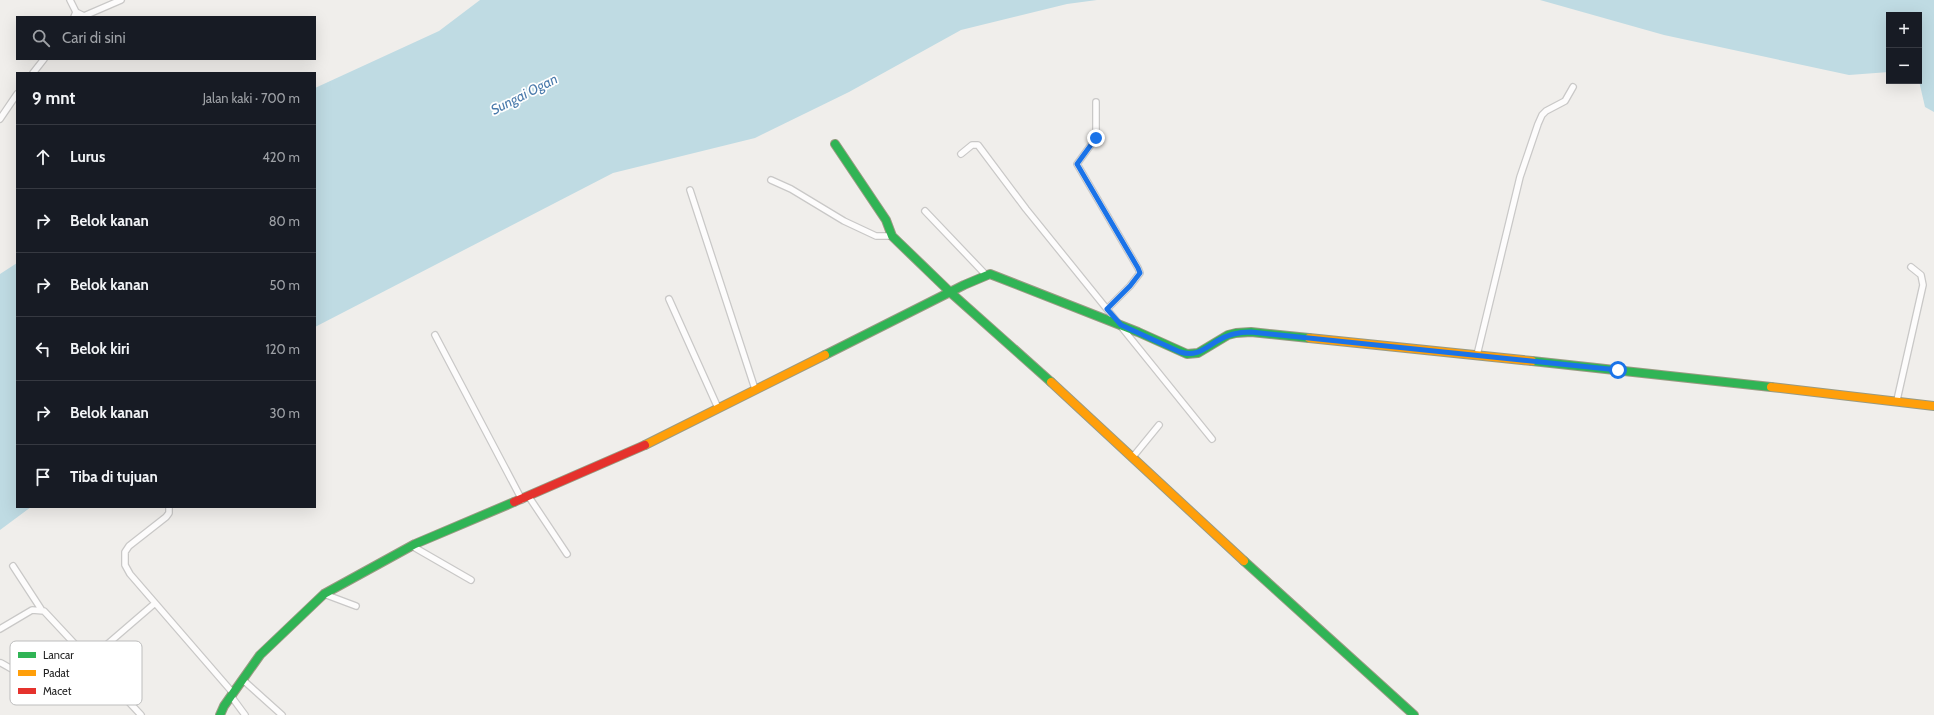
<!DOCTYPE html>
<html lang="id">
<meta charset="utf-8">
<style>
body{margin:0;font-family:Cabin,sans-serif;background:#20242c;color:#f1f3f6}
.controls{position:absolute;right:12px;top:12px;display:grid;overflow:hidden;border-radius:0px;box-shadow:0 4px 16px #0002}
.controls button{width:36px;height:36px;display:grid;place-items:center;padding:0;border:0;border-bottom:1px solid #363941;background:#171b24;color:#f1f3f6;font:20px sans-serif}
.stop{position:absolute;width:12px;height:12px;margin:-9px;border:3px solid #1a73e8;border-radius:50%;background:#fff}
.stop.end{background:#1a73e8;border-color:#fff;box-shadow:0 1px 4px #0008}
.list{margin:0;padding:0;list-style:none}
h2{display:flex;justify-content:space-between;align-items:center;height:52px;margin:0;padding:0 16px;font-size:17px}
h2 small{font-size:13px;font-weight:400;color:#9ea1a6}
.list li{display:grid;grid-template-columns:26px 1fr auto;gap:12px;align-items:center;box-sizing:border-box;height:64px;padding:0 16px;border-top:1px solid #363941}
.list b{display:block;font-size:15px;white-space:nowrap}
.list em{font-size:13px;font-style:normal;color:#9ea1a6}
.icon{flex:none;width:22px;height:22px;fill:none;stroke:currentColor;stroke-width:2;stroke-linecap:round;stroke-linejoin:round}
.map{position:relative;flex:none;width:1934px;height:715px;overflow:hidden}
.search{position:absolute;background:#171b24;box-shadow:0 4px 16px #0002;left:16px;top:16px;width:300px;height:44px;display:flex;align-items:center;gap:10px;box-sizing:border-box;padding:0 14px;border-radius:0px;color:#9ea1a6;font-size:15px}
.panel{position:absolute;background:#171b24;box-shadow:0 4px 16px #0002;left:16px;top:72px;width:300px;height:436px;border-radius:0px}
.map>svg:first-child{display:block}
.water{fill:#bfdbe3}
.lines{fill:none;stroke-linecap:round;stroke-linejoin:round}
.street-casing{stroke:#c9c8c7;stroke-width:8}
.fast-casing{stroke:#999a82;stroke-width:10}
.slow-casing{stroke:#999a82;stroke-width:10}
.jam-casing{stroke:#999a82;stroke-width:10}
.street{stroke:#fdfcfc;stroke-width:5.5}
.fast{stroke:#30b455;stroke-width:8}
.slow{stroke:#ff9f0a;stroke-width:8}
.jam{stroke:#e5322d;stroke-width:8}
.route{stroke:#1a73e8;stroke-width:5}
.labels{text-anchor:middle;stroke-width:3.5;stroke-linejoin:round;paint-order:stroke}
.water-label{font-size:14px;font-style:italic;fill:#4a7aab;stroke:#fff}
.key{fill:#fff;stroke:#bdbdbd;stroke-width:1}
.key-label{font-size:11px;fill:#222}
</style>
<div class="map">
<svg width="1934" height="715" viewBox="0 0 1934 715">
<rect width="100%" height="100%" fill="#f0eeeb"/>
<path class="water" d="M480 0H1097L1067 4 961 30 849 92 755 138 613 173 315 327V88L439 31Z
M1540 0H1934V112L1925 107 1919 81V15H1889V72L1849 75 1664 35Z
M17 263V507H31L0 530V274Z"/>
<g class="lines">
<g class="street-casing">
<path id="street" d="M70 0 76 12 74 17
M76 12 84 16 121 0
M33 73 44 59
M1096 102V138L1077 164 1138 268 1140 273 1130 286 1107 309
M0 119 17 94
M961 154 972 145H978L1026 209 1212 439
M771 180 791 189 844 221 876 236H892
M690 190 755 389
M925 211 986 275
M669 299 718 408
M435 335 522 500
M1477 355 1520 177 1538 124 1542 115 1546 111 1565 101 1573 87
M1897 400 1923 285 1921 275 1911 267
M1132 458 1159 425
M529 497 567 554
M169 507V513L166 517 129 546 125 552V565L130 574 233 693
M412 546 471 580
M13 566 41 609
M324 594 356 606
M0 629 32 610 44 611 141 715
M89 660 154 604
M1 663C36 682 62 702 95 667
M243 680 282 715
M231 696 245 715"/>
</g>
<g class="fast-casing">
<path id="fast" d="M835 144 886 220 892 236 950 292 1051 382
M825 355 964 285 990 274 1138 332 1187 354 1198 353 1228 335 1236 333 1251 332 1309 338
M1532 361 1771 387
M1244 561 1414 715
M220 715 224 706 260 655 324 594 415 544 514 502"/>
</g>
<g class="slow-casing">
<path id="slow" d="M1309 338 1532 361
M1051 382 1244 561
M1771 387 1934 406
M645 445 825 355"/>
</g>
<g class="jam-casing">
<path id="jam" d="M514 502 645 445"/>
</g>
<use href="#street" class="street"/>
<use href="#fast" class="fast"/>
<use href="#slow" class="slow"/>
<use href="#jam" class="jam"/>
</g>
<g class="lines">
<path class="route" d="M1096 138 1077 164 1138 268 1140 273 1130 286 1107 309 1121 325 1180 352C1196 357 1204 349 1217 341 1228 334 1239 332 1251 332L1618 370"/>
</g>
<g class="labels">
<g class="water-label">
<text transform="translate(524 94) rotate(-27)" y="5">Sungai Ogan</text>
</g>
</g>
<rect x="10" y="641" width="132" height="64" rx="6" class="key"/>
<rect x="18" y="652" width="18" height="6" fill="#30b455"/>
<rect x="18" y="670" width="18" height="6" fill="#ff9f0a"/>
<rect x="18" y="688" width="18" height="6" fill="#e5322d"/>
<g class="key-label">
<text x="43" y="659">Lancar</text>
<text x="43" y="677">Padat</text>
<text x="43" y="695">Macet</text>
</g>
</svg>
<div class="controls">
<button>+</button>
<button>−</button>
</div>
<div class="stop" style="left:1618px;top:370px"></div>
<div class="stop end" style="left:1096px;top:138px"></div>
<div class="search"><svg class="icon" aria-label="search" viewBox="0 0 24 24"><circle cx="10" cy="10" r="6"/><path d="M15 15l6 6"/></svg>Cari di sini</div>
<section class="panel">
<h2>9 mnt<small>Jalan kaki · 700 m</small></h2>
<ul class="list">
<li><svg class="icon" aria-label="ahead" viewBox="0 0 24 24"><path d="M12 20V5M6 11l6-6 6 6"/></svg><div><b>Lurus</b></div><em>420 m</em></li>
<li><svg class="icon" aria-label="right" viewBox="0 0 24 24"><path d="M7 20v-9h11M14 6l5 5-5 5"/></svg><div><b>Belok kanan</b></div><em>80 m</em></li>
<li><svg class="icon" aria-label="right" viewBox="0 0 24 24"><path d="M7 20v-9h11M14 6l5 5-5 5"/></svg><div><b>Belok kanan</b></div><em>50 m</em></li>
<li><svg class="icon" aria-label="left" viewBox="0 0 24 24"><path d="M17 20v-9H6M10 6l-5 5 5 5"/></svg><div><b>Belok kiri</b></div><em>120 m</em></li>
<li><svg class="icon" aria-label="right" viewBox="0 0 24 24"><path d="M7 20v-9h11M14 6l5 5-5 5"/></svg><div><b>Belok kanan</b></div><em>30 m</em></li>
<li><svg class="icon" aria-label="arrive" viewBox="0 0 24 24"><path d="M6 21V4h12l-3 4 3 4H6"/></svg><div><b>Tiba di tujuan</b></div></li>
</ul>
</section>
</div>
